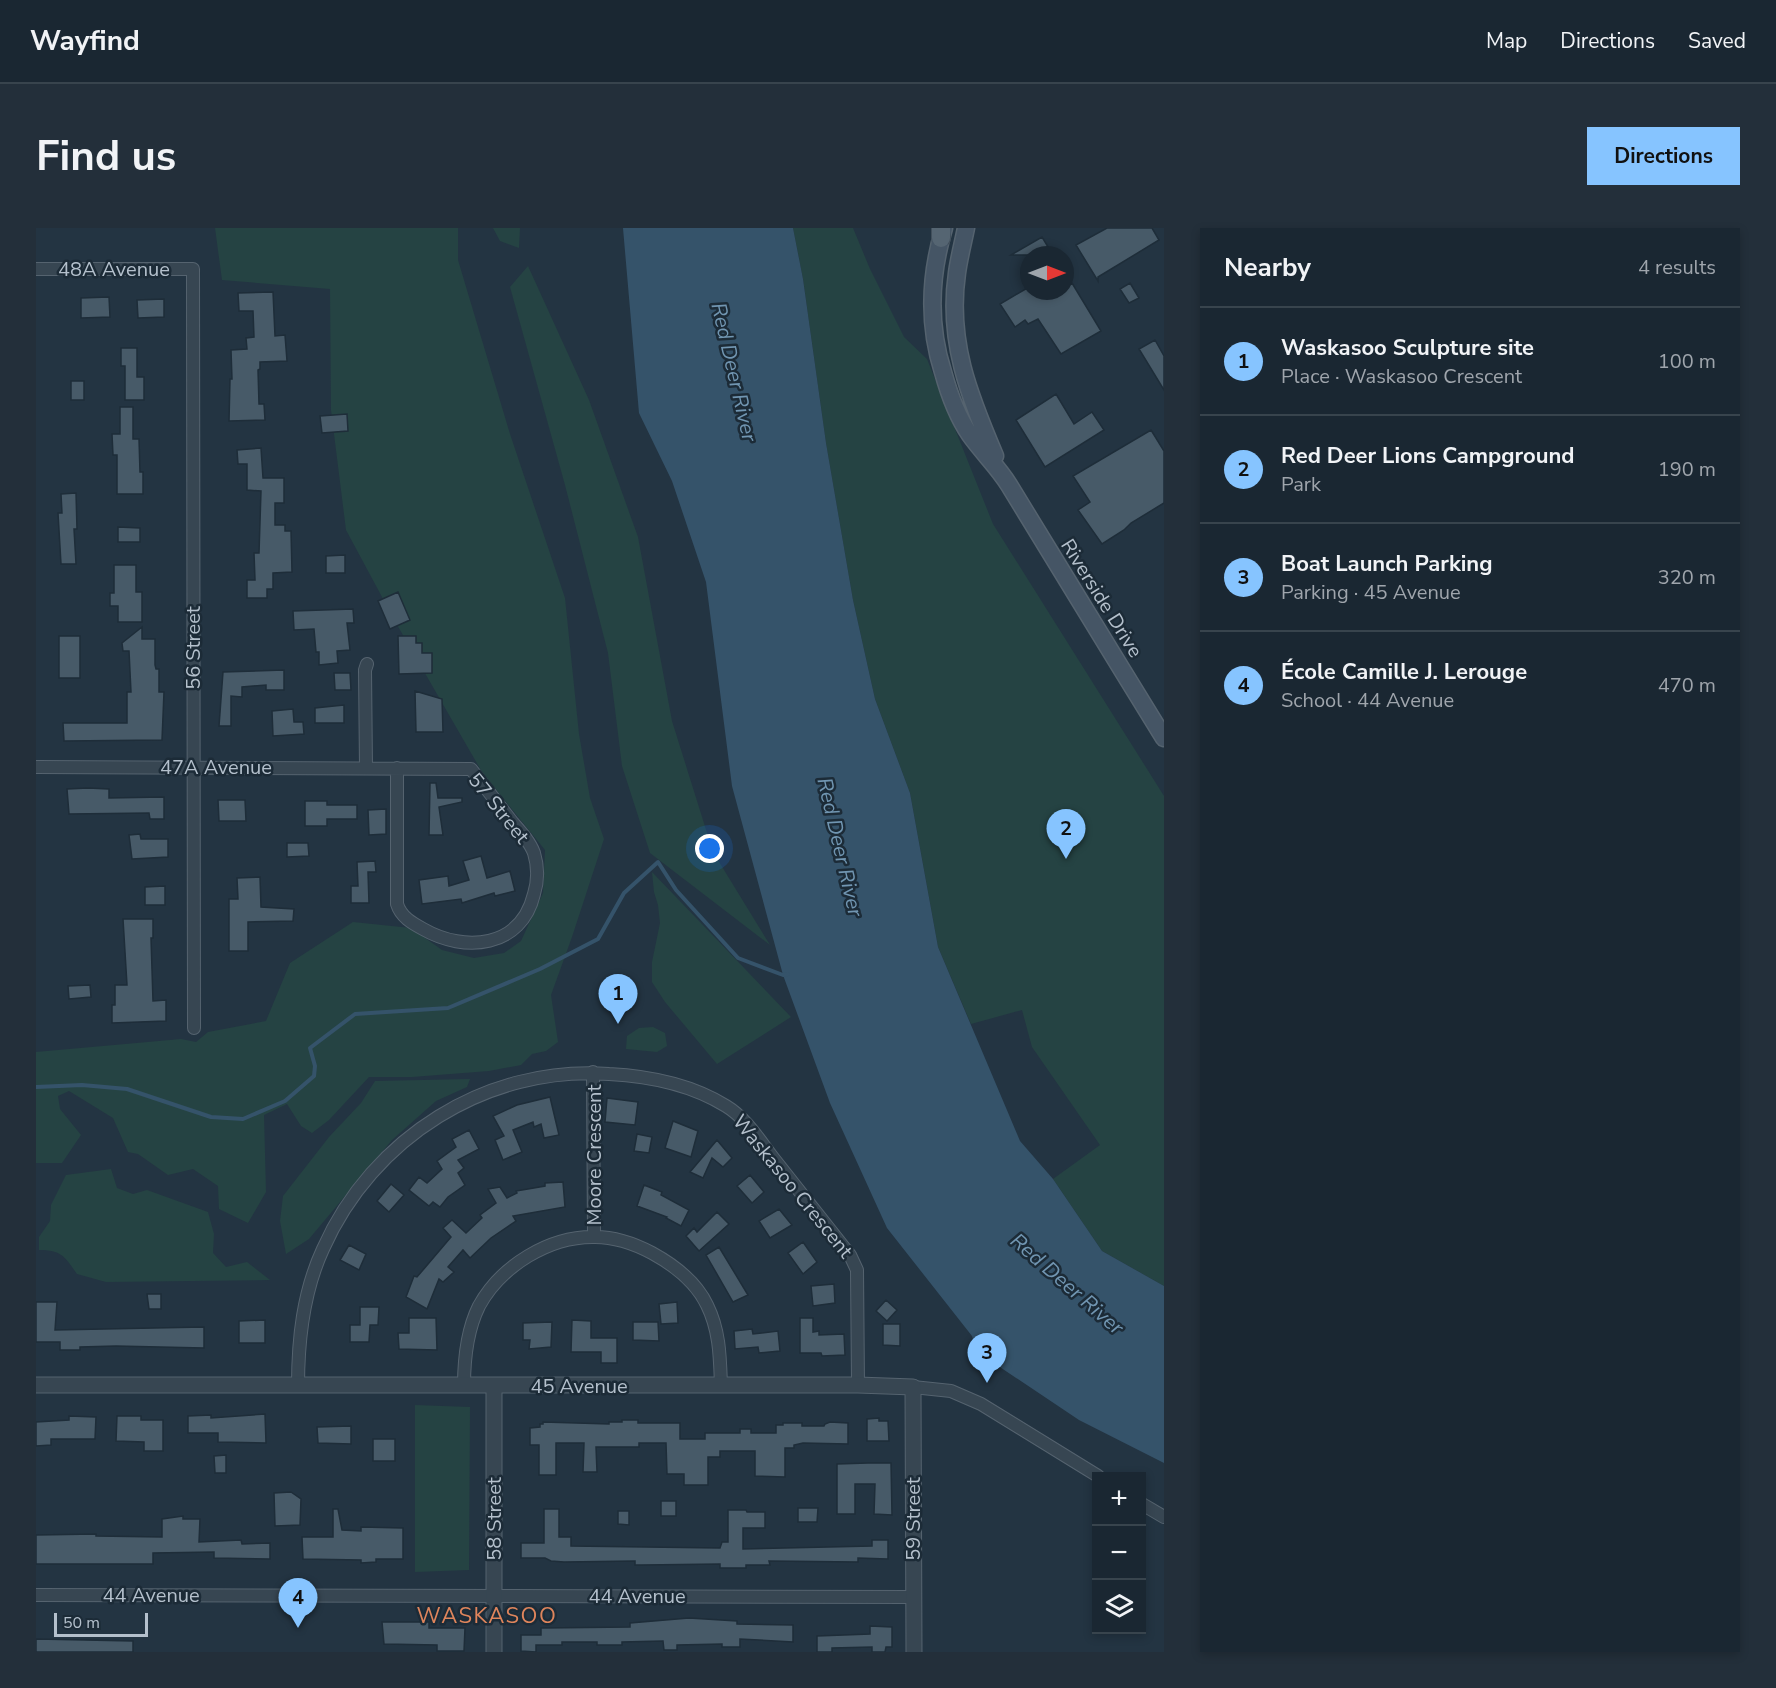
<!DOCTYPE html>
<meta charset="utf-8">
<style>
body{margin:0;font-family:"Nunito Sans",sans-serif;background:#232f3a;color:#f1f3f6}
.controls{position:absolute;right:18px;bottom:18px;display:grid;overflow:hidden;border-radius:0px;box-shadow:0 3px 9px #0003}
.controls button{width:54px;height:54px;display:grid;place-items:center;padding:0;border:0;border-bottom:2px solid #38444d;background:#1a2732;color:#f1f3f6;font:30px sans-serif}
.compass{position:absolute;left:984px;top:18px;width:54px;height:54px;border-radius:50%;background:#1a2732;box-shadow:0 3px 9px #0003;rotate:90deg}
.scale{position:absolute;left:18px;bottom:15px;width:94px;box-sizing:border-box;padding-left:6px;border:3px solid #b4c0cc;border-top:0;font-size:16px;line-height:21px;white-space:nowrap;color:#b4c0cc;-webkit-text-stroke:4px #1c2b37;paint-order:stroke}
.you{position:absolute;left:674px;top:621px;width:21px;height:21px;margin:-15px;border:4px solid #fff;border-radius:50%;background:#1a73e8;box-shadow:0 0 0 9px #1a73e833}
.badge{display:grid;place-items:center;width:39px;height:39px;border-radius:50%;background:#86c4ff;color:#111;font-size:20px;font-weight:700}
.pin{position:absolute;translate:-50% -50px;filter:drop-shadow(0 2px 3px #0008)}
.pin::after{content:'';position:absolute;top:32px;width:21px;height:18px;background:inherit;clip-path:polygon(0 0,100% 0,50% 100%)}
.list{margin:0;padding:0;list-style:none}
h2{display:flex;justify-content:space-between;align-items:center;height:78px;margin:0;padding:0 24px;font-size:26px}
h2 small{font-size:20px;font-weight:400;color:#9fa5ac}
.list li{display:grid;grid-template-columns:39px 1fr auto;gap:18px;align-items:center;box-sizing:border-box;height:108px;padding:0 24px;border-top:2px solid #38444d}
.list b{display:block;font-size:22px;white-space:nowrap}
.list p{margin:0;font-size:20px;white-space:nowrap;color:#9fa5ac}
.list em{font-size:20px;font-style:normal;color:#9fa5ac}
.icon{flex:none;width:33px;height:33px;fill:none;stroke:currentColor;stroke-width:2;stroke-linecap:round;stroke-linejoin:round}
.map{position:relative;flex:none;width:1128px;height:1424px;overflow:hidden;border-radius:0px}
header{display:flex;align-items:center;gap:36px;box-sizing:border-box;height:84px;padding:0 30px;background:#1a2732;border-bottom:2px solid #38444d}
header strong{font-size:28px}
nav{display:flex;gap:33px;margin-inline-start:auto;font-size:21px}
.intro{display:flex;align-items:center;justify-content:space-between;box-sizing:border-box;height:144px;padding:0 36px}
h1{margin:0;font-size:42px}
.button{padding:15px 27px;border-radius:0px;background:#86c4ff;color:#111;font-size:21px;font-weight:700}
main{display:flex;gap:36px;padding:0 36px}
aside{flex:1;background:#1a2732;border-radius:0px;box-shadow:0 3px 9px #0003}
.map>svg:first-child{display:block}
.green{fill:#254343}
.water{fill:#35536a}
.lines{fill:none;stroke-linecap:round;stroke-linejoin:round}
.stream{stroke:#35536a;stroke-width:4}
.building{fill:#475a68;stroke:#1e2d39;stroke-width:1.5}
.minor-casing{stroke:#55636f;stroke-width:14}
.tertiary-casing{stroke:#55636f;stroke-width:17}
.secondary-casing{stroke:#55636f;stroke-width:19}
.primary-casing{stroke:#414f5b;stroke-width:20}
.minor{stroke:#374652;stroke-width:12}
.tertiary{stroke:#374652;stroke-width:15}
.secondary{stroke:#455565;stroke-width:16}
.primary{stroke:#556572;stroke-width:18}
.labels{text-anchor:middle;stroke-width:5;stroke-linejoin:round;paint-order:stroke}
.street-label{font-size:20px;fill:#b4c0cc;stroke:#1c2b37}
.water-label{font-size:21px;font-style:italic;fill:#7196b2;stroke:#1c2b37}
.quarter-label{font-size:22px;letter-spacing:1.5px;fill:#df855c;stroke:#1c2b37}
</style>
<header>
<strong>Wayfind</strong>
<nav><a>Map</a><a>Directions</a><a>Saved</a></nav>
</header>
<div class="intro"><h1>Find us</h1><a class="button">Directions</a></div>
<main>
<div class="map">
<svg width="1128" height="1424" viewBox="0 0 1128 1424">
<rect width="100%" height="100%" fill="#233442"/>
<path class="green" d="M179 0H422V32L474 206 529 370 543 506 554 570 568 611 536 709 515 767 522 814 510 823 496 826 485 837 453 843 376 849H333L293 892 276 905 265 898 251 876 228 887 230 964 212 995 183 981 182 958 157 941 132 947 102 926 92 924 77 890 33 863 22 868 24 881 45 907 26 935H0V824L145 811 160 814 172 804 230 793 254 735 317 694 375 700 406 722 438 730 468 725 485 713 507 665 509 622 446 544 360 395 310 302 295 182 294 61 186 52Z
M457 0H484L483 20 464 13Z
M757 0H817L834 41 868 109 891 131 957 296 1128 568V1058L1066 1023 1017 951 1064 917 996 819 986 782 935 796 902 719 874 565 839 471 817 372 790 215 767 51Z
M492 38 553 172 602 309 636 493 677 624 734 717 614 625 586 538 572 425 529 257 474 59Z
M616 644 755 789 681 836 629 774 616 754V734L624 695 622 677 618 664Z
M617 799 629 805 631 818 621 824 590 821 591 808 603 800Z
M434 851 431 859 400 873 356 912 273 1011 250 1026 244 993 247 968 293 909 325 875 339 853Z
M75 941 81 960 97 966 111 962 172 984 178 1006 177 1025 190 1039 211 1034 234 1052 70 1054 41 1046C29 1029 26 1022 3 1022V1009L14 993 15 977 30 947Z
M379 1177 434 1179 433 1342 379 1344Z"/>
<path class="water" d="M587 0H757L767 51 790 215 817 372 839 471 874 565 902 719 984 913 1017 951 1066 1023 1128 1058V1235L1043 1192 940 1123 936 1108 851 1000 794 875 747 747 696 558 670 354 636 253 603 185Z"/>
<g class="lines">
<path class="stream" d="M0 859 46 857 91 861 175 889 207 891 249 873 278 848 279 838 274 820 319 786 412 780 504 741 562 711 588 665 622 634 640 662 702 730 747 747 752 746"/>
</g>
<path class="building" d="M1071 0H1116L1123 12 1062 49V53L1040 17Z
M1006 9 1017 27H975Z
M1036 55 1065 103 1025 126 1002 91 992 96 989 92 979 99 964 76 993 59V63H1029V59Z
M1094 55 1103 70 1093 75 1084 61Z
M237 64 239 108 249 107 251 133 224 134V141L222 142 223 176H228L229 192 193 193 194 151H196L195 122 211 121 210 110 218 109 217 83H203L202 65Z
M73 69 74 89 45 90V70Z
M128 71V89L102 90 101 72Z
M1119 112 1128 128V162L1103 121Z
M85 120H101V149H108V172H89V138H85Z
M35 153H48V172H35Z
M1020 166 1038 196 1056 184 1068 202 1009 239 980 192Z
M84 179H97V211H103L104 244H107V266H81V227H77L76 206H84Z
M311 186 312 203 286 205 284 188Z
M1115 202 1128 223V275L1095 295 1088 302 1066 316 1042 282 1054 274 1037 248Z
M225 220 227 250H248V275H239V297H249V303H255L256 344 237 345V361H231V370H211V352H219L218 325H223L225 263 211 262V236H202L201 222Z
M40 265 41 301H38L40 336H25L22 285H26L25 266Z
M82 299 104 300V314H82Z
M309 327V345H290V328Z
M78 337H100V364H106V394H82V378H74V365H78Z
M362 364 374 392 354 401 342 373Z
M317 381 318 395H311L314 422 301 423 302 435 283 437V424H280L278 401 258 402 257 383Z
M106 399V411H119V437L120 441H123V464H128L126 512 28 513 27 495H91V464H95L93 423H87L86 415Z
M23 408H44V450H23Z
M362 408H380V415H386V425H396V445L363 446Z
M248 442V462H230V457L206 459V469L195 468V498H183L187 444Z
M298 445H314L315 462H299Z
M379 463 406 471 407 504H380Z
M308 477V495H279V480Z
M257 481 258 494H267L268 506 237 508 236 483Z
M394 555H400L402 570H426V574L403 579 407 607H393Z
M52 560 73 561V570L128 569V591H114L113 585 33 586 31 561Z
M182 572H209L210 593H183Z
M269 573H291V577H321V591H291V598H269Z
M350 581V606L333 607 332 582Z
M104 606 105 611H132V629L96 631 93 607Z
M251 615H272L273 628 251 629Z
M445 628 451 650 474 643 479 663 459 668 458 665 426 675 425 671 386 676 383 652 412 648 413 658 433 652 427 633Z
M339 633 340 644H332L333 675H315V658H322L321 634Z
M224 649 225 679 258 681 257 693 212 694V723H193V671H202L201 650Z
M129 658V677H109V659Z
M87 691H117V710H115L117 773 130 772V793L76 795V777H79V757H91Z
M54 757 55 769 33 771 32 758Z
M514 869 523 907 508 910 505 896 498 899 497 894 477 902 486 924 467 932 459 912 468 908 457 888 481 877Z
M571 870 602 874 599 897 569 894Z
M637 893 662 903 655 929 629 920Z
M433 902 443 921 422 932 428 940 422 945 429 957 412 969 404 979 397 974 393 978 373 962 383 949 391 955 406 941 401 933 420 919 416 911Z
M601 906 616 909 613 925 598 923Z
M681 912 696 930 687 939 676 930 667 950 654 944Z
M714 947 728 964 716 975 701 958Z
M527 954 529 979 477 988 480 993 455 1010 434 1030 427 1022 412 1039 418 1044 407 1054 403 1051 391 1081 370 1069 378 1048 381 1049 415 1009 407 1000 416 992 430 1005 446 990 444 987 460 975 452 961 464 959 471 970 481 965 480 963 509 958V955Z
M355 956 368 967 353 984 341 973Z
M608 957 626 964 625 967 653 982 645 998 630 990 631 989 601 978Z
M743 981 756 997 734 1010 723 993Z
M681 984 693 996 663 1023 650 1008 658 1000 661 1004Z
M767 1014 781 1034 767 1046 752 1025Z
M313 1017 330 1026 323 1042 304 1032Z
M683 1019 712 1067 697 1074 670 1027Z
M798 1056 799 1075 777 1078 775 1058Z
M111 1066H125V1081H113Z
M850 1072 861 1082 851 1093 840 1083Z
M0 1074H21L19 1102 168 1099V1120L80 1118 44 1119V1122H24V1114H0Z
M641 1074 642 1095 625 1096 623 1076Z
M324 1079H343L342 1097H334L333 1114H314V1097H324Z
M373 1090H400L401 1122 363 1121 362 1105H373Z
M764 1090H777V1104L783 1103V1107L808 1106 809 1127 786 1128 785 1125H764Z
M229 1092V1115H203V1093Z
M536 1092 555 1093V1110H581V1135H565V1124H535Z
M516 1094 515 1119 493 1121 494 1112H487V1095Z
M597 1094H622L623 1113 597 1112Z
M847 1096H864V1118L847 1117Z
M716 1101 717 1106 742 1103 744 1123 723 1125 722 1119 699 1121 698 1103Z
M229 1186 230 1215 182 1214V1205H152V1188L175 1187V1190Z
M33 1188 60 1189 59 1211H15V1217L0 1218V1194L33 1192Z
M81 1188H105V1192H127V1223H108V1214L80 1213Z
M843 1190V1193H852L853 1213H831V1191Z
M586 1192H602V1195H644V1211H669V1205H704V1201H715V1205H740V1197H747V1195H766V1198H788L789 1196 794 1194 812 1195V1216L767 1215 758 1217V1220H749V1249L719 1248V1223H684V1229H672V1257H648V1246H631L630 1215H603V1219H560L561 1244H547L548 1215H520V1247H503V1217H494V1200L504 1199V1196H507V1194L573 1196V1194H586Z
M315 1198V1216L282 1215 281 1199Z
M337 1211H359V1233H337Z
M190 1227V1245H179L178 1228Z
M832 1235H855L856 1287 838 1286 839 1256H819V1286H801V1236Z
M255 1264 265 1271 264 1297 239 1298 238 1265Z
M625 1273H640V1288H625Z
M762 1280H782L781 1294H762Z
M297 1281H302L306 1302 325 1303V1299L367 1300V1331H340V1334L325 1335V1332L267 1331 266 1309H297Z
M508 1281H523V1309H535V1318L684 1320 686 1314H692V1282H710L711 1284H729V1300H707V1321L836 1318V1312H852V1331L822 1330V1334L733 1333 734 1337H710V1340H684V1336L606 1337H599V1333L528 1334 515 1333 509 1330H485V1315H508Z
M582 1283H593V1297L582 1296Z
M147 1288V1291H164L163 1314 205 1312 206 1316 234 1315V1331L178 1330V1324L117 1325V1336H0V1307L60 1306V1308L126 1309V1291Z
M653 1390 701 1393V1396L757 1397V1414L704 1411V1419H686V1416L641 1417V1422H628L627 1413 586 1414V1417H561V1414H526V1417H500V1424L485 1423V1407H505V1400L594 1399V1395Z
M346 1394H393V1400H429L428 1423H401V1417L348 1416Z
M834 1398 856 1399V1419H850L849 1424H836V1419L796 1420V1424H781V1408L834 1406Z
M0 1411 97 1413V1424H0Z"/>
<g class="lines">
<g class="minor-casing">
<path id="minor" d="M0 41H157L158 800
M0 539 435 541C449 559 463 577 477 595 485 604 494 614 498 625 502 638 502 653 498 666 485 720 429 725 387 701 376 695 365 689 361 676V540
M330 540 329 442 331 436
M557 844 558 1009
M262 1158C262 1111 267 1064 287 1021 336 910 451 837 573 846 613 848 656 857 690 878 710 890 724 913 738 931 763 963 789 995 814 1027L821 1042 822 1157
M428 1158C428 1132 431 1102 443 1078 465 1038 513 1008 559 1009 578 1009 599 1016 616 1025 638 1037 660 1054 671 1077 684 1103 684 1130 685 1158
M877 1159 915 1163 945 1176 1062 1248
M1106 1276 1128 1289
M0 1367 877 1369"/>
</g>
<g class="tertiary-casing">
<path id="tertiary" d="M0 1157H822L877 1159 878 1424
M458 1158V1424"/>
</g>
<g class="secondary-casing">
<path id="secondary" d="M908 0C894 47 892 97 907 144 913 166 921 188 934 207 946 224 962 239 973 257 1025 342 1076 426 1128 510
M930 0C927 15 923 30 921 45 911 113 933 167 959 228"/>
</g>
<g class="primary-casing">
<path id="primary" d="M905 10V0"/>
</g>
<use href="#minor" class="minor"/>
<use href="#tertiary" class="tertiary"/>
<use href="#secondary" class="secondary"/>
<use href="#primary" class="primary"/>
</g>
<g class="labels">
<g class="street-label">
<text x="78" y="48">48A Avenue</text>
<text transform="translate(1066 370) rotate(58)" y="7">Riverside Drive</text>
<text transform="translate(157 420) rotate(-90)" y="7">56 Street</text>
<text x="180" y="546">47A Avenue</text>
<text transform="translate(463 580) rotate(51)" y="7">57 Street</text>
<text transform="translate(558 927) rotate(-90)" y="7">Moore Crescent</text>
<text transform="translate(757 958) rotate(51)" y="7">Waskasoo Crescent</text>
<text x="543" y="1165">45 Avenue</text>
<text transform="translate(458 1291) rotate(-90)" y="7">58 Street</text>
<text transform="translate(877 1291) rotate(-90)" y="7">59 Street</text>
<text x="115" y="1374">44 Avenue</text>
<text x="601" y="1375">44 Avenue</text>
</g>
<g class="water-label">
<text transform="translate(698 144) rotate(77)" y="7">Red Deer River</text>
<text transform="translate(804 619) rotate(77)" y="7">Red Deer River</text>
<text transform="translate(1031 1056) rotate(41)" y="7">Red Deer River</text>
</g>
<g class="quarter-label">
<text x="451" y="1395">WASKASOO</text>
</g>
</g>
</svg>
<div class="controls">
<button>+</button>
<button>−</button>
<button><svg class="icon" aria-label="layers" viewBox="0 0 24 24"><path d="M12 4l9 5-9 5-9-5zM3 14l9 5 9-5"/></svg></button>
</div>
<svg class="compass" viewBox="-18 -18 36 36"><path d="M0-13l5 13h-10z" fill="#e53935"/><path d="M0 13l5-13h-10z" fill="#9fa5ac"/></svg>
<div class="scale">50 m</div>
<div class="you"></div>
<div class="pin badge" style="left:582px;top:796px">1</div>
<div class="pin badge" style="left:1030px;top:631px">2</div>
<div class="pin badge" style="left:951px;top:1155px">3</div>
<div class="pin badge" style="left:262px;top:1400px">4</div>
</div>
<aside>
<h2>Nearby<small>4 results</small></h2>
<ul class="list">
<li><span class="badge">1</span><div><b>Waskasoo Sculpture site</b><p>Place · Waskasoo Crescent</p></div><em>100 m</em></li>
<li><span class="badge">2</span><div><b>Red Deer Lions Campground</b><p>Park</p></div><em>190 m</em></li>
<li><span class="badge">3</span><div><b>Boat Launch Parking</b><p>Parking · 45 Avenue</p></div><em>320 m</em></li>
<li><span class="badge">4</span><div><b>École Camille J. Lerouge</b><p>School · 44 Avenue</p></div><em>470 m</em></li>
</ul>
</aside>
</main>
